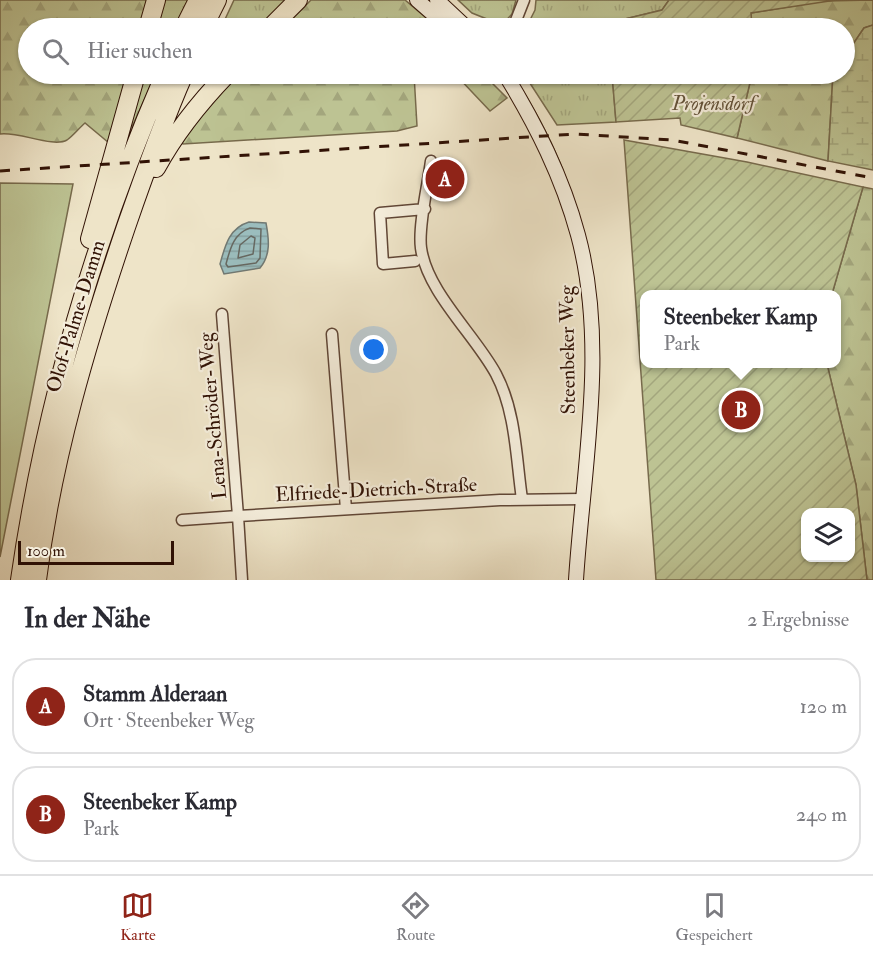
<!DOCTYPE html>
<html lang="de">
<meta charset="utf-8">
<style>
body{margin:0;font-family:"IM FELL Double Pica",serif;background:#f7f7f7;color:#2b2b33}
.controls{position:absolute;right:18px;bottom:18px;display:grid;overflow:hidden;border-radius:12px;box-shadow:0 2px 4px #0004}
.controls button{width:54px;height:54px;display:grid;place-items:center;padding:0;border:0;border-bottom:2px solid #e1e1e2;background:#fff;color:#2b2b33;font:30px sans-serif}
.scale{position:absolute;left:18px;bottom:15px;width:156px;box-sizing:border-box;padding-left:6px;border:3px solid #311205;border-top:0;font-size:16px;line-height:21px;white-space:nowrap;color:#311205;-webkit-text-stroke:4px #f4eddb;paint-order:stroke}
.you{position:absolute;left:374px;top:350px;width:21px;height:21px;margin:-15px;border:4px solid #fff;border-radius:50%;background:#1a73e8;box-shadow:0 0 0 9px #1a73e833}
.badge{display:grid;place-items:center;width:39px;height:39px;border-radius:50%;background:#8f2418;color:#fff;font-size:20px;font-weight:700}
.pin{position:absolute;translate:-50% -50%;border:3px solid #fff;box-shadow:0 2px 6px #0006}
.popup{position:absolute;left:640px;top:290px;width:201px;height:78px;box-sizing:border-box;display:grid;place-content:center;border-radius:12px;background:#fff;filter:drop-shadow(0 2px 4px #0005);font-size:20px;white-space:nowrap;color:#7c7c81}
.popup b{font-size:22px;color:#2b2b33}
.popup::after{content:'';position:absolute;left:50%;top:100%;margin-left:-12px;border:12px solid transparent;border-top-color:#fff}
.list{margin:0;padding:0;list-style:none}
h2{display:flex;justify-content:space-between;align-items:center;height:78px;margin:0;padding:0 24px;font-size:26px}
h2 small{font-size:20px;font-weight:400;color:#7c7c81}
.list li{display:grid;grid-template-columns:39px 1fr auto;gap:18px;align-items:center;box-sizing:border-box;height:96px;margin:0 12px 12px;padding:0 12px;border:2px solid #e1e1e2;border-radius:24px}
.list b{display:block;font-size:22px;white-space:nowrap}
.list p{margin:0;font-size:20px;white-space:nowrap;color:#7c7c81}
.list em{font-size:20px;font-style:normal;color:#7c7c81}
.icon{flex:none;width:33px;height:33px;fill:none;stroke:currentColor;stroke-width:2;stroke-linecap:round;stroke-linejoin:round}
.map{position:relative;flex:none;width:873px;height:580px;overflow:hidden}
.search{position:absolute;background:#fff;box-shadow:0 2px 4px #0004;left:18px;right:18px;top:18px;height:66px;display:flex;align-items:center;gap:15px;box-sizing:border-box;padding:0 21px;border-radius:33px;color:#7c7c81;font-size:22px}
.sheet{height:294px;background:#fff}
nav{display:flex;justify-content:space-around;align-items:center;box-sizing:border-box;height:84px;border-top:2px solid #e1e1e2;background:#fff;font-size:16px;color:#7c7c81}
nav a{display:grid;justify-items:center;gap:3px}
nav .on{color:#8f2418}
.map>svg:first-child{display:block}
.grass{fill:url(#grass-tufts);stroke:#776a4c;stroke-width:1.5}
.forest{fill:url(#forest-firs);stroke:#776a4c;stroke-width:1.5}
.wetland{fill:url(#wetland-marsh);stroke:#776a4c;stroke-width:1.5}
.park{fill:#bdc393;stroke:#776a4c;stroke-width:1.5}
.garden{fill:url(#garden-furrows);stroke:#776a4c;stroke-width:1.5;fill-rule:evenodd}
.water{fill:url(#water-rules);stroke:#717973;stroke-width:1.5}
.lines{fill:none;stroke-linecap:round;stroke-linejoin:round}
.shore{stroke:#666861;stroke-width:1.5}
.street-casing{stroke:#604636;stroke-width:13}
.secondary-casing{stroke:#311205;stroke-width:16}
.highway-casing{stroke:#311205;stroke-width:20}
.street{stroke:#f4eddb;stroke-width:10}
.secondary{stroke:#f4eddb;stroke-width:14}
.highway{stroke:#eee4c8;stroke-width:18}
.rail{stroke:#311205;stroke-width:3;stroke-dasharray:10 10;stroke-linecap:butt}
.labels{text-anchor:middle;stroke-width:4.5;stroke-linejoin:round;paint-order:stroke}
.park-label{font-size:20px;font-style:italic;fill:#625037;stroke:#f4eddb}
.street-label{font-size:20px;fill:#311205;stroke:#f4eddb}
</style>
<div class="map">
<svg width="873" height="580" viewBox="0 0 873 580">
<defs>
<pattern id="grass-tufts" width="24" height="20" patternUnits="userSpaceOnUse" patternTransform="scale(1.5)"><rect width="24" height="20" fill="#bdc393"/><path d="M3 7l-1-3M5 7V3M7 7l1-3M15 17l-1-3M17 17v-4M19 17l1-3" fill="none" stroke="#a3a67d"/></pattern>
<pattern id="forest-firs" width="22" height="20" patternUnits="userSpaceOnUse" patternTransform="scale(1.5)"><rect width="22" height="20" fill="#bdc393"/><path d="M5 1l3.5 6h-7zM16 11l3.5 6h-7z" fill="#a3a67d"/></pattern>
<pattern id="wetland-marsh" width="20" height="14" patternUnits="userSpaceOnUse" patternTransform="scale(1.5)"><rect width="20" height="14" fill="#bdc393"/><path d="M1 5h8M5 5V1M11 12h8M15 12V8" fill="none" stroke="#a3a67d"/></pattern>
<pattern id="garden-furrows" width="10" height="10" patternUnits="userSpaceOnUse" patternTransform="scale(1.5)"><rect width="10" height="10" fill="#bdc393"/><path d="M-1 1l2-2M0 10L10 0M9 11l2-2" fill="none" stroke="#a3a67d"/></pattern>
<pattern id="water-rules" width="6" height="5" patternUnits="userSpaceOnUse" patternTransform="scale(1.5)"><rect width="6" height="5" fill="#9bbdbd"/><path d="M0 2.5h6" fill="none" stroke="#86a1a1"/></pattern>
</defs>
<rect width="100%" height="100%" fill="#eee4c8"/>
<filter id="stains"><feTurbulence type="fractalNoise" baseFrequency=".00333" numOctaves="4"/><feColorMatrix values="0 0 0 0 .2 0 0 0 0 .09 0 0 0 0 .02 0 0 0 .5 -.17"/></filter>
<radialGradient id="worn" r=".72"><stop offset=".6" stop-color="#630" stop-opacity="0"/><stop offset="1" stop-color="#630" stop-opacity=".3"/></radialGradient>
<path class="grass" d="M165 0H189L176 28H157Z
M234 0H288L260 28H221Z
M458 0H516L512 14 502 25 472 13Z
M536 0H669L662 10 608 23V28H526L535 10Z
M144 74H156L132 127 131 120Z
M524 74H612L616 122 557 125Z
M514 77C600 207 604 322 592 473L595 408 570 190 553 147Z"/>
<path class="forest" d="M0 0H147L139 28H28V74H127L109 143 85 123C79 128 73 136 67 140 53 148 18 131 0 134Z
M311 0H405L438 28H283Z
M873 0V25L864 28 845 56 844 28H752L751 13 824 1Z
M239 74H414L417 126 397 131 183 144 181 140 211 102Z
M455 74H483L507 98 490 111Z
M752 74H833L828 161 737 138Z
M863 187 873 189V580H867L856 485 827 364H837V294H832Z"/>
<path class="wetland" d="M873 25V170L828 161 833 74H844L845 56 864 28Z"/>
<path class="park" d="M0 183 73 184 0 557Z"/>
<path class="garden" d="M669 0H836L751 13 752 28H608V23L662 10Z
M612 74H752L737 138 681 125 680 118 616 122Z
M624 140 747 162 863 187 832 294H645V364H827L856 485 867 580H656ZM850 512V558H806V512Z"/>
<path class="water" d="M249 222 266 223C269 239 271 255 260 268L224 274 220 264C225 246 229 228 249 222Z"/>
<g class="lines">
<path class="shore" d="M250 228 261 229 260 258 256 263 228 267 226 264C230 249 234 233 250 228Z
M251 236 255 238 253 254 238 258 240 245Z"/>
<g class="street-casing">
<path id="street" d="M513 28 524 0
M431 161C428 184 418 227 421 248 427 292 475 335 496 374 516 412 516 458 522 499
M415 261 383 264 380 213 425 209
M332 334 346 509
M182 520 238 516 222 314
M242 580 238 516 500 500 582 499"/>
</g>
<g class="secondary-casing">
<path id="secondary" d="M417 0 449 28
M437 0 467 28
M505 74C536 125 562 176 578 235 608 346 583 468 576 580"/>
</g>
<g class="highway-casing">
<path id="highway" d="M148 28 156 0
M184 28 198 0
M203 28 217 0
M270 28 298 0
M156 168C175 133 200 102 227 74
M90 239 136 74
M20 580C45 406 95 235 165 74
M37 580C52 459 87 342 126 227 144 175 162 124 184 74"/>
</g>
<use href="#street" class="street"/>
<use href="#secondary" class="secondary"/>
<use href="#highway" class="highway"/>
<path class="rail" d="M0 171 575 134 672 140 873 178"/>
</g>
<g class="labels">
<g class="park-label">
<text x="713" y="110">Projensdorf</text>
</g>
<g class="street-label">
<text transform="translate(75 316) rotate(-73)" y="7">Olof-Palme-Damm</text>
<text transform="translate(567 350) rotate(-91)" y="7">Steenbeker Weg</text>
<text transform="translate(212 416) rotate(-95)" y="7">Lena-Schröder-Weg</text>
<text transform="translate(376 489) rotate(-3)" y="7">Elfriede-Dietrich-Straße</text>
</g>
</g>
<rect width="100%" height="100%" filter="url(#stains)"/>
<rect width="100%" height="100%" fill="url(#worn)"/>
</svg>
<div class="controls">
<button><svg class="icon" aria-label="layers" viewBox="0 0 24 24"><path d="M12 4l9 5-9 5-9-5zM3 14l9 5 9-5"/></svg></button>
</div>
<div class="scale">100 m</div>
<div class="you"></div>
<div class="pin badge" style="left:445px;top:179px">A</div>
<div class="pin badge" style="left:741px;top:410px">B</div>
<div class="popup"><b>Steenbeker Kamp</b>Park</div>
<div class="search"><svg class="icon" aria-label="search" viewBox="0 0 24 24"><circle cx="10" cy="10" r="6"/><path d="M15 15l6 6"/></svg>Hier suchen</div>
</div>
<section class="sheet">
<h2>In der Nähe<small>2 Ergebnisse</small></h2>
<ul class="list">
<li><span class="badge">A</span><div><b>Stamm Alderaan</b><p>Ort · Steenbeker Weg</p></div><em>120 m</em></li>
<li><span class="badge">B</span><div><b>Steenbeker Kamp</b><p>Park</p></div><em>240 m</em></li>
</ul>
</section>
<nav>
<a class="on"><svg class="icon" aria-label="map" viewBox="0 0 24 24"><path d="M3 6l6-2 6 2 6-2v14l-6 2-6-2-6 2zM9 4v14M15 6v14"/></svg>Karte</a>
<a><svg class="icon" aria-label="directions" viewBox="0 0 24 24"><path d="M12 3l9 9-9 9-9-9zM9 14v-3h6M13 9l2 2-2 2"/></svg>Route</a>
<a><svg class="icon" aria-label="saved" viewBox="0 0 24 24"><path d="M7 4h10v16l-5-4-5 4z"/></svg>Gespeichert</a>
</nav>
